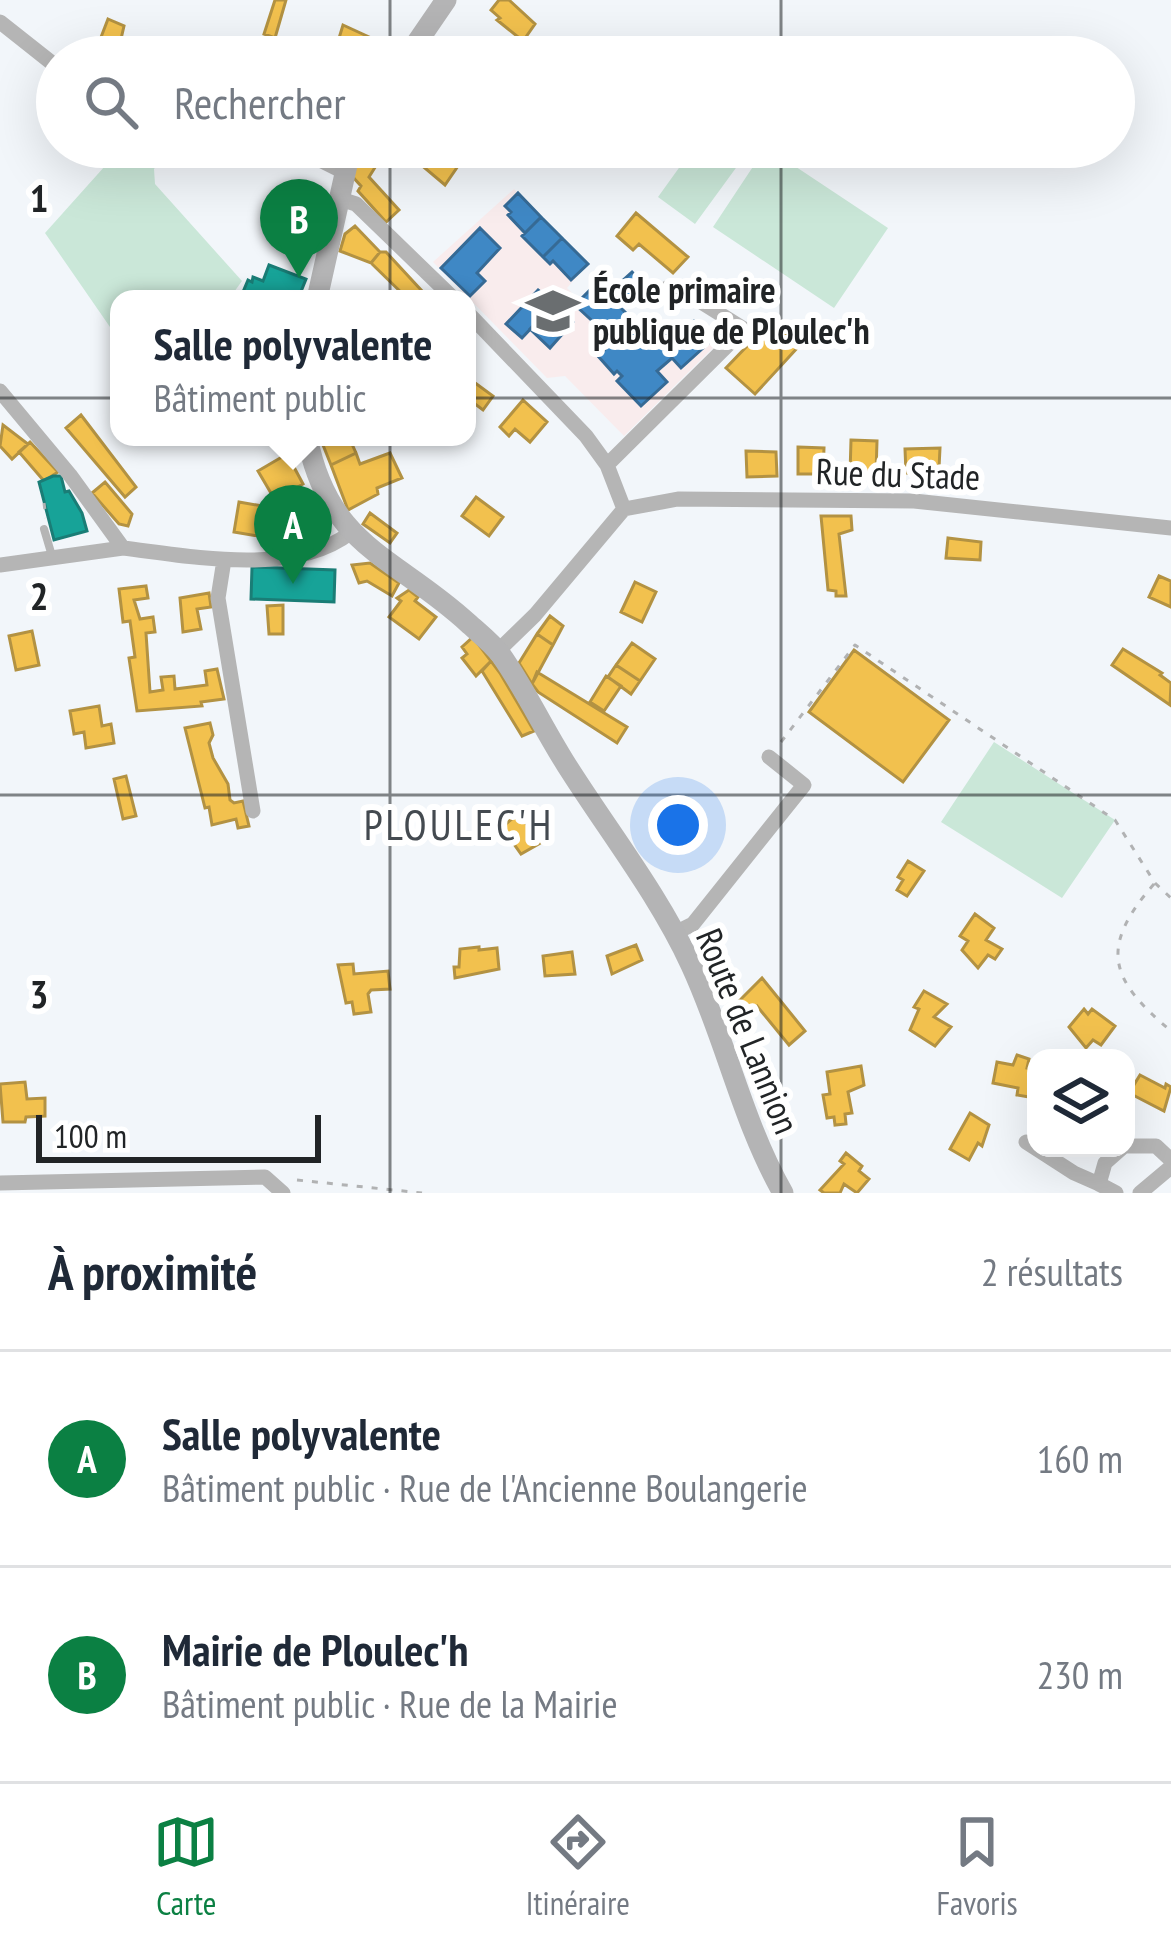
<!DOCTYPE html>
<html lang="fr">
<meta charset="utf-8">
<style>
body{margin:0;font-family:"PT Sans Narrow",sans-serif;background:#f6f6f7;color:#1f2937}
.controls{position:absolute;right:36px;bottom:36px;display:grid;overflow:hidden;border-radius:24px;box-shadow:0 12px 48px #0002}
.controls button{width:108px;height:108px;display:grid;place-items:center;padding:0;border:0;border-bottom:3px solid #e0e1e3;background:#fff;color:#1f2937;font:60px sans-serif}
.scale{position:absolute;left:36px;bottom:30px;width:285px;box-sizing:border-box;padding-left:12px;border:6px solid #212426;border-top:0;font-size:33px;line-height:42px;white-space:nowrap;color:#212426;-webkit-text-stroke:9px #fff;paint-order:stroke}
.you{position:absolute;left:678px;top:825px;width:42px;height:42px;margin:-30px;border:9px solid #fff;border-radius:50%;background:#1a73e8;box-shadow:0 0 0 18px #1a73e833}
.badge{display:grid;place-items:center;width:78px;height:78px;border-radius:50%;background:#0b8043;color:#fff;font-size:39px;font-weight:700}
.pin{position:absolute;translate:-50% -99px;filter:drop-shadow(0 3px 6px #0008)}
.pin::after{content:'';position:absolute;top:63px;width:42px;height:36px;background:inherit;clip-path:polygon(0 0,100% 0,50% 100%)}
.popup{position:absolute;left:110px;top:290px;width:366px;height:156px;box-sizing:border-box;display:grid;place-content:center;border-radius:24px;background:#fff;filter:drop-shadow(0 3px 9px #0005);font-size:39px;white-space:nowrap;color:#747a83}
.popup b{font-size:45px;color:#1f2937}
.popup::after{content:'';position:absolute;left:50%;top:100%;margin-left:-24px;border:24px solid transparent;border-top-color:#fff}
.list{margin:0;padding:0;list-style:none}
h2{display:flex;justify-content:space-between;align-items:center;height:156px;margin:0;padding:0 48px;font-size:51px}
h2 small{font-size:39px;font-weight:400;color:#747a83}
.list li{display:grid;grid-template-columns:78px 1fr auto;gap:36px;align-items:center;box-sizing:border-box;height:216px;padding:0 48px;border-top:3px solid #e0e1e3}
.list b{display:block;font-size:45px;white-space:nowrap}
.list p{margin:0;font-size:39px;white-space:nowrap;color:#747a83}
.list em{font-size:39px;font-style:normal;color:#747a83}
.icon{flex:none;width:66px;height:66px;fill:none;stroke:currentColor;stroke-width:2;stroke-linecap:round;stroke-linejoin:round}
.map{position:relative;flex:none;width:1171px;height:1193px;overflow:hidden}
.search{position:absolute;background:#fff;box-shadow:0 12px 48px #0002;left:36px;right:36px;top:36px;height:132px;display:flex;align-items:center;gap:30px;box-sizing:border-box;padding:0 42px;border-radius:66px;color:#747a83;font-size:45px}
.sheet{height:588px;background:#fff}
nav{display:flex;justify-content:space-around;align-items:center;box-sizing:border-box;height:168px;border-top:3px solid #e0e1e3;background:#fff;font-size:33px;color:#747a83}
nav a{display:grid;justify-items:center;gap:6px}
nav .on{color:#0b8043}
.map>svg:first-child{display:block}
.education{fill:#f9eced}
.green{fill:#cae7d8}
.homes{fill:#f2c14e;stroke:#b39242;stroke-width:3}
.schools{fill:#3f88c5;stroke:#366a95;stroke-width:3}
.public{fill:#17a398;stroke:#1a7d76;stroke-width:3}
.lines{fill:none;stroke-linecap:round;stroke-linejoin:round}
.path{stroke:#b1b2b3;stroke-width:3;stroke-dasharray:6 9;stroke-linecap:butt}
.lane{stroke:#b5b5b5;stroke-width:8}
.street{stroke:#b5b5b5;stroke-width:15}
.secondary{stroke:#b4b4b5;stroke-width:21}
.grid{fill:none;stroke:#212426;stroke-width:3;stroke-opacity:0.55}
.labels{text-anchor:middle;stroke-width:12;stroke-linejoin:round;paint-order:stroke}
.poi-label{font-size:36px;font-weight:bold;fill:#212426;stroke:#fff;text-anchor:start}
.street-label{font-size:36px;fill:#212426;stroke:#fff}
.quarter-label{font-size:42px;letter-spacing:3px;fill:#444a50;stroke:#fff}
.grid-label{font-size:39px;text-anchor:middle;font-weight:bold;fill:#212426;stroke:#fff;stroke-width:12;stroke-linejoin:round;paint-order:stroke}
</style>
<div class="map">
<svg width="1171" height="1193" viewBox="0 0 1171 1193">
<rect width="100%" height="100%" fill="#f2f6fa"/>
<path class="education" d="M514 189 588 264 567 288 579 300 591 289 602 300 632 272 645 286 622 308 634 321 644 314 672 341 694 321 718 343 624 436 565 376 547 378 433 262Z"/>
<path class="green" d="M122 147H171L154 169 155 184 242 281 229 299H119V340L45 233Z
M694 147H722L741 161 695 224 658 197Z
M766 147 888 228 834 308 713 227Z
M994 742 1115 820 1062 898 941 822Z"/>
<path class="homes" d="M275 0H286L275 38 264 34Z
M499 0H509L535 24 523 41 497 20 500 18 491 10Z
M108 19 124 26 118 52 98 45Z
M343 25 369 37 361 57 336 48Z
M361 147H378L375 157 379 161 369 177 399 210 386 222 358 191 361 186 351 175Z
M471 147 445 185 401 148 402 147Z
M636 213 688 257 673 273 639 244 633 250 617 236Z
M355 226 380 252 371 263 340 251 345 234Z
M380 252H386L422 291 414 299H408L371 263Z
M772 320 799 346 755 394 726 368Z
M467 377 493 396 483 410 467 398Z
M523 400 547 422 530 442 515 429 509 436 500 427Z
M81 415 136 487 125 497 66 428Z
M3 425 28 444 12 459 0 446Z
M341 437 344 443 351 442 356 453 331 465 321 440Z
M851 440 877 441 876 473 850 474Z
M30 442 58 472 44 481 19 452Z
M798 447 824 448 823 474H798Z
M940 448 939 468 931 469 929 474 906 473 905 449Z
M746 451 776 452 777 476 747 477Z
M356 453 360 464 390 453 402 478 377 488 378 494 348 510 331 465Z
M287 454 303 484 275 500 258 471Z
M105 482 132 514 128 526 119 524 92 493Z
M476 497 503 517 489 536 462 516Z
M239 502 274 508 272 522 279 523 276 539 234 532Z
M370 513 397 533 390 543 363 524Z
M821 516H851L852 530 839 534 846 596H836V591L828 590Z
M948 538 981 542 980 560 946 558Z
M370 563 399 583 392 596 367 581 359 583 352 565Z
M1159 576 1171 581V607L1149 597Z
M635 582 656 592 642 622 621 612Z
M146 586 148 598 134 600 140 619 153 617 155 632 146 633 150 692 163 690 161 677 174 676 175 689 207 685 205 671 217 669 224 699 201 702 202 706 137 711 129 658 135 657 130 621 123 622 119 589Z
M409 590 418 597 415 601 436 617 419 639 389 617 401 601 397 598Z
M209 593 211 607 197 609 201 629 183 632 180 598Z
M283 605V634H269L267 606Z
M550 616 563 626 553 645 537 634Z
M32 631 39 665 16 670 9 636Z
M537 634 553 645 532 684 519 663Z
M473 637 491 661 476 676 462 658 467 654 462 647Z
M632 643 655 659 640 681 616 665Z
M1123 649 1162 673 1160 675 1171 683 1170 705 1112 665Z
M854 650 949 720 903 782 809 712Z
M491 661 500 673 534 731 522 736 482 671Z
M616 665 640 681 631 694 608 677Z
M537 672 627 727 617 743 538 692 532 684Z
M606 676 621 686 604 711 590 702Z
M99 706 102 726 111 724 114 743 86 748 84 732 74 734 70 711Z
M210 723 213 735 209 743 213 758 228 784 230 800 234 803 243 801 249 826 238 828 236 819 212 825 209 807 205 808 185 728Z
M126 776 136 816 123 819 114 779Z
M518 814 542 842 521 854 502 827Z
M908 861 924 871 907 896 897 890 903 880 898 877Z
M975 914 994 928 986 940 1002 949 995 959 988 955 978 968 962 950 968 941 960 936Z
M636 945 642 960 612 974 607 956Z
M479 947V950L497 948 499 969 455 978 454 967H459L460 949Z
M572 952 575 974 545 976 543 956Z
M353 964 354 974 388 971 390 989 371 990 368 994 371 1012 354 1014 352 1002 346 1003 338 965Z
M762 978 805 1031 789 1045 757 1006 742 1016 734 1006Z
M924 991 947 1004 934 1017 951 1027 935 1046 910 1030 919 1009 914 1007Z
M1084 1009 1088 1014 1092 1009 1115 1026 1101 1045 1093 1040 1086 1048 1069 1027Z
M1017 1055 1029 1059 1027 1068 1033 1069 1036 1060V1081L1033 1080 1029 1097 1017 1095 1018 1088 993 1083 997 1062 1013 1065Z
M861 1066 864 1085 848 1092 852 1113 845 1114 846 1124 835 1125 834 1117 827 1118 823 1095 830 1094 827 1072Z
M1140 1075 1165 1088 1166 1084 1171 1087 1164 1111 1129 1093Z
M25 1082 27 1099 45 1098V1116L26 1117 25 1122H3L0 1084Z
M970 1113 989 1125 982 1146 978 1143 969 1160 950 1149Z
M846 1153 862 1166 859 1171 869 1179 857 1193 844 1184 840 1193H824L820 1190 844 1164 840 1161Z"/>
<path class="schools" d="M518 193 541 217 525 233 508 215 511 212 505 206Z
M541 217 562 238 543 257 522 236Z
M480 228 500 248 477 273 485 281 470 296 441 268Z
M562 238 588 264 571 280 553 261 550 264 543 257Z
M632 272 645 286 621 308 635 322 644 314 672 341 694 321 712 340 681 368 672 358 657 371 667 382 641 406 617 381 622 376 617 371 614 374 598 356 614 341 575 305 591 289 601 300Z
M538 290 554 304 522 338 506 324Z
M554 304 573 322 550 348 530 329Z"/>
<path class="public" d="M269 265 306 279 298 299H278L262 293 260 299H240L248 280 252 282 253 277 263 281Z
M53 476H61L65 492 69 491 82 513 87 531 54 540 39 482Z
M252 567 335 570 334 602 251 599Z"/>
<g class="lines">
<path class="path" d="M44 503 46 518
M781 742 855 645 1115 820 1155 883 1171 898
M1154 884C1098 948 1110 980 1171 1031
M297 1180 422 1193"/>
<path class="lane" d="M44 529 52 556"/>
<path class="street" d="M0 22 57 67
M294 147 344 172
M337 198 356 204 454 299
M467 312 586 436 607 465 624 509
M0 391 70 475 123 548C189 556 293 577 350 533
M607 465 744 329 685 292 667 288
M624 509 678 499 914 501 1171 528
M224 560 218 598 253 811
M0 565 123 548
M498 651 535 615 624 509
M675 933 693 924 804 785 769 757
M1026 1142 1074 1173 1099 1184
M1126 1146H1156L1171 1160
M0 1183 265 1177 283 1193
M1116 1193 1099 1184 1105 1163 1122 1148
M1140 1193 1171 1167"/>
<path class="secondary" d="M407 57 446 0
M317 299 351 147
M307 437C329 548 395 556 468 623 479 633 492 643 501 655 527 692 546 734 571 772 612 836 659 896 691 965 726 1040 742 1121 783 1193"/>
</g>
<path class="grid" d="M390 0V57M781 0V57M390 147V1193M781 147V1193M0 398H1171M0 795H1171"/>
<defs>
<g id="school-bare" transform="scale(4.14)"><path d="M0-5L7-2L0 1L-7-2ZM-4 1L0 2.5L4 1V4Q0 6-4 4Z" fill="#6a6e70" stroke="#fff" stroke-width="2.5" paint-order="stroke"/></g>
</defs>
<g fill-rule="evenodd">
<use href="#school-bare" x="553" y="311"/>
</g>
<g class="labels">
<g class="poi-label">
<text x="593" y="303">École primaire<tspan x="593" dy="41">publique de Ploulec'h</tspan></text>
</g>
<g class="street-label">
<text transform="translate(898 474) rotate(2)" y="13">Rue du Stade</text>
<text transform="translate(748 1031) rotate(68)" y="13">Route de Lannion</text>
</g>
<g class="quarter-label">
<text x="459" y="840">PLOULEC'H</text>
</g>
</g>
<g class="grid-label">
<text x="39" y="212">1</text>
<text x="39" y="610">2</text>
<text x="39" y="1008">3</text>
</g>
</svg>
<div class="controls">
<button><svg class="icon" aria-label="layers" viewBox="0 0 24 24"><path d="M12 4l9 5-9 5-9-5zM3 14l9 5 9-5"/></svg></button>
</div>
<div class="scale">100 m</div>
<div class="you"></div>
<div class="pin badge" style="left:293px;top:584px">A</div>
<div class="popup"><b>Salle polyvalente</b>Bâtiment public</div>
<div class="pin badge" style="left:299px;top:278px">B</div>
<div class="search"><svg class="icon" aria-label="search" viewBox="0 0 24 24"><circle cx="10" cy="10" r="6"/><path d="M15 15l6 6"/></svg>Rechercher</div>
</div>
<section class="sheet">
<h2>À proximité<small>2 résultats</small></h2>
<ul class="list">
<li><span class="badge">A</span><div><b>Salle polyvalente</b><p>Bâtiment public · Rue de l'Ancienne Boulangerie</p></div><em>160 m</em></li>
<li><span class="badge">B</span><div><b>Mairie de Ploulec'h</b><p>Bâtiment public · Rue de la Mairie</p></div><em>230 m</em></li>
</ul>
</section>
<nav>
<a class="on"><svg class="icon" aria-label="map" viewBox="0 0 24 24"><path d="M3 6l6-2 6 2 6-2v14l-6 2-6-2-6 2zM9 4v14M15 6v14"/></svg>Carte</a>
<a><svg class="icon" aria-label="directions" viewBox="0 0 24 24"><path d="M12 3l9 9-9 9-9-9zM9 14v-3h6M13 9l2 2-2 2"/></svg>Itinéraire</a>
<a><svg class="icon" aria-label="saved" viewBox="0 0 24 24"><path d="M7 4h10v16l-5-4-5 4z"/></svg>Favoris</a>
</nav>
